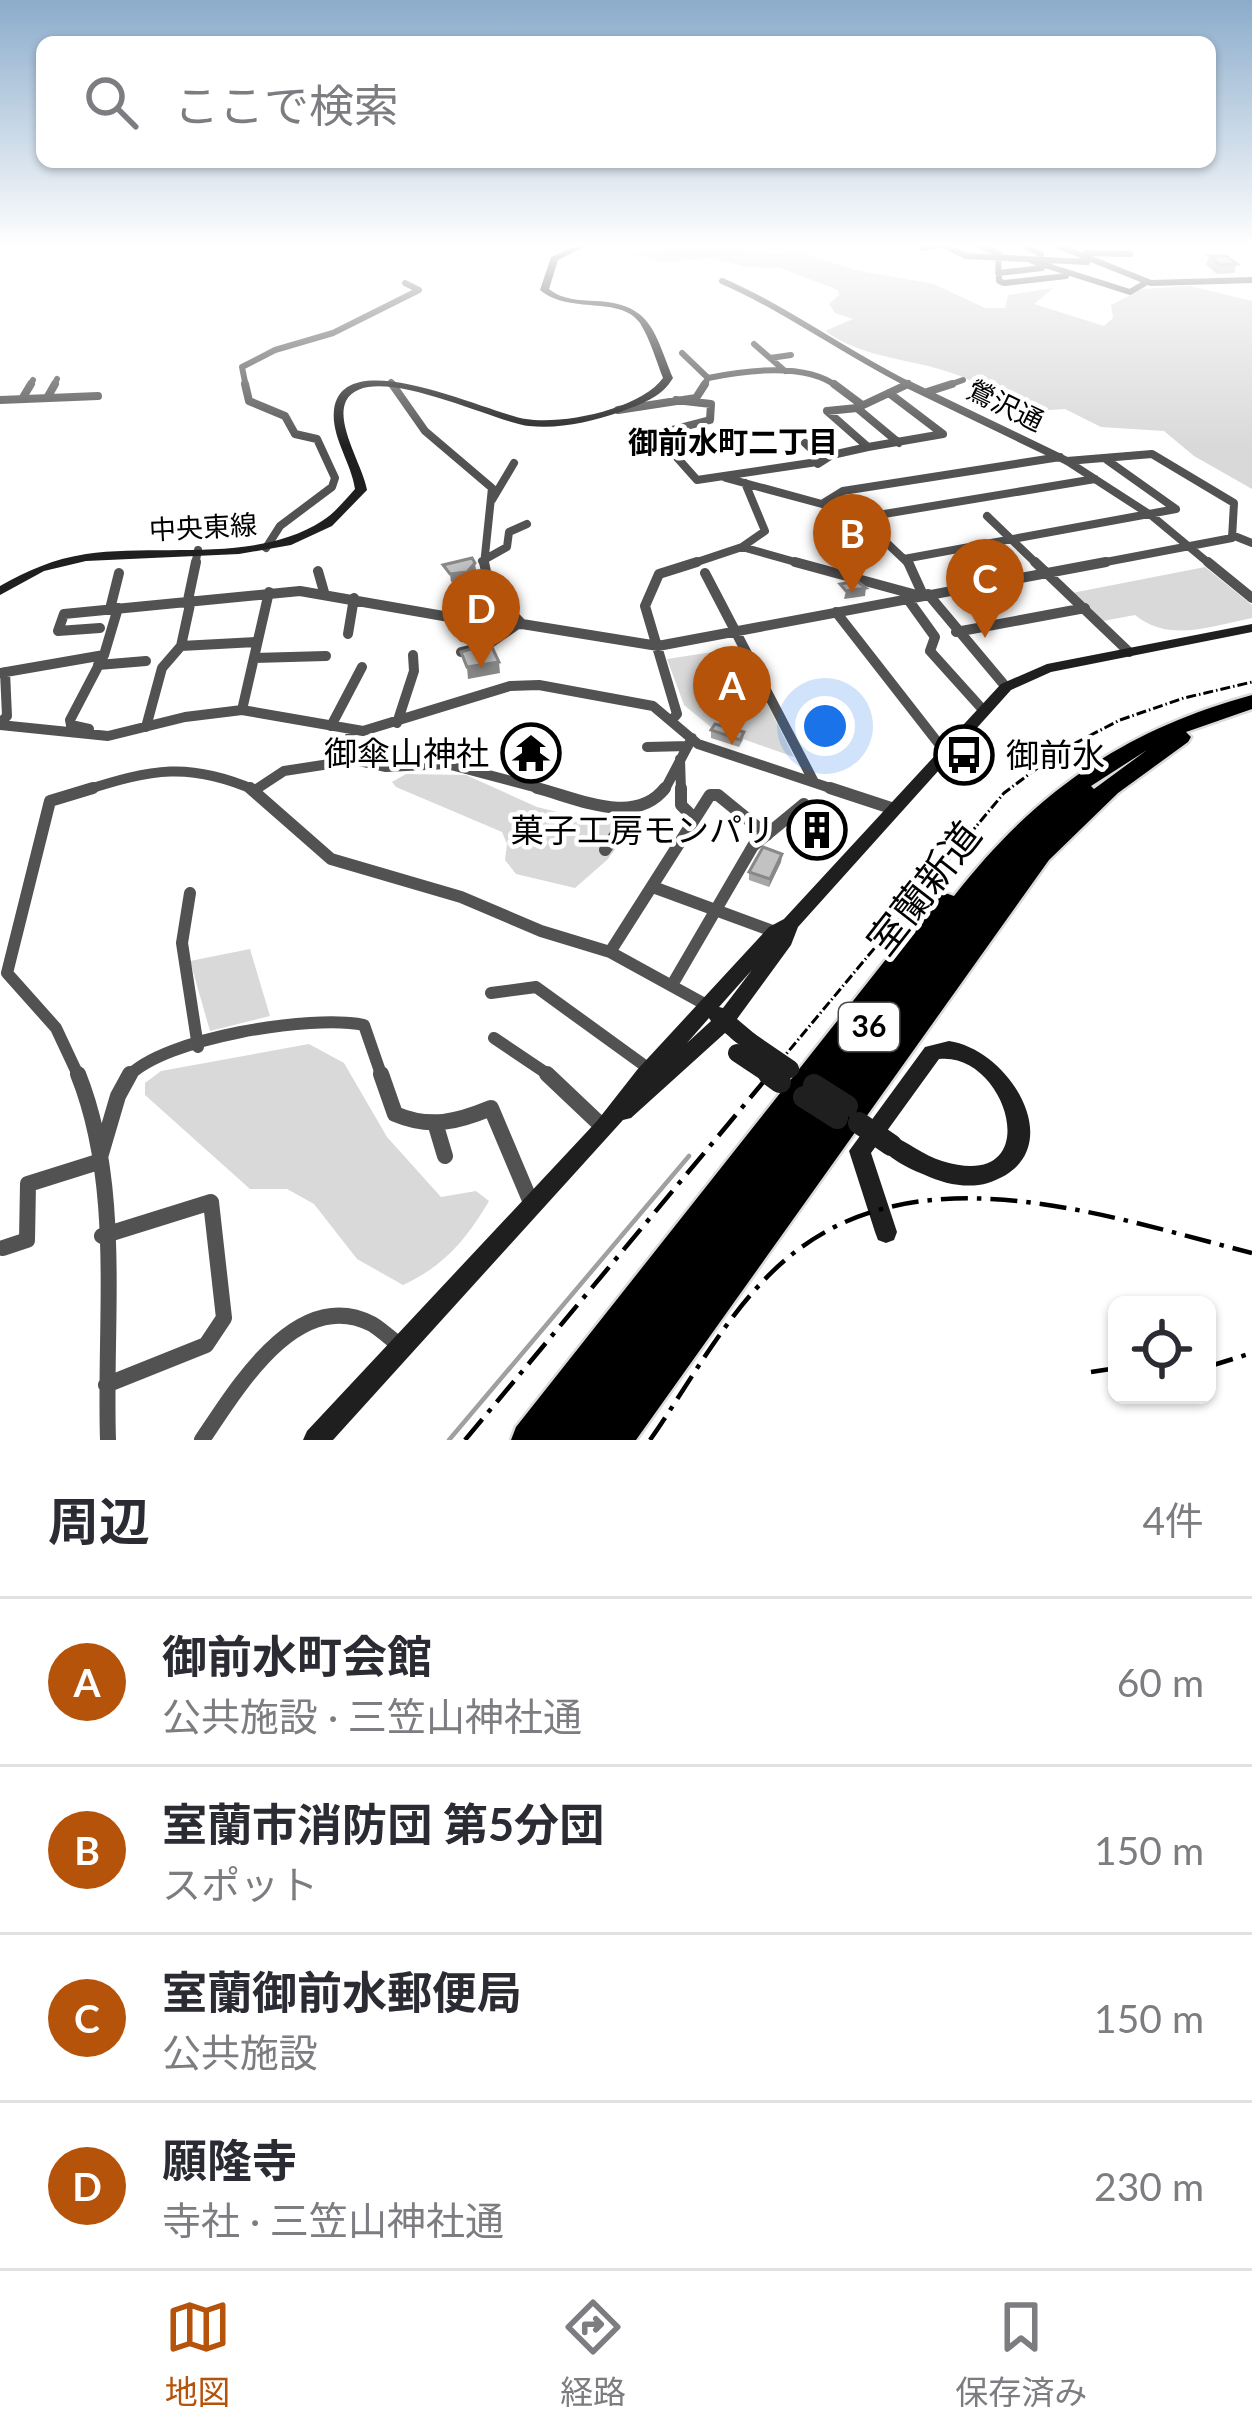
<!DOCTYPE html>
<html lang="ja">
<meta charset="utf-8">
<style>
body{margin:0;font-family:Lato,"Noto Sans JP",sans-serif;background:#f7f7f7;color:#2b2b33}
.controls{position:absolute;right:36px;bottom:36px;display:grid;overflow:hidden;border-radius:18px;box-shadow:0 3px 9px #0004}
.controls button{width:108px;height:108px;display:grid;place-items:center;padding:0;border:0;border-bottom:3px solid #e1e1e2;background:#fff;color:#2b2b33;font:60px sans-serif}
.you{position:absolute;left:825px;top:726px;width:42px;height:42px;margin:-30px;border:9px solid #fff;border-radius:50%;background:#1a73e8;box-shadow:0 0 0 18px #1a73e833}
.badge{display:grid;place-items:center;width:78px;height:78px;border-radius:50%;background:#b45309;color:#fff;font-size:39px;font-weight:700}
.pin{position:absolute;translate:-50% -99px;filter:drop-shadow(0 3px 6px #0008)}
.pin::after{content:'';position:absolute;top:63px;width:42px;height:36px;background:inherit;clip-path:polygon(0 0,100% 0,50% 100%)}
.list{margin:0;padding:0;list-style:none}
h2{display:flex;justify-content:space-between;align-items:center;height:156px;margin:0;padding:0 48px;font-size:51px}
h2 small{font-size:39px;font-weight:400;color:#7c7c81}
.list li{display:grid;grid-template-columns:78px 1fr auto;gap:36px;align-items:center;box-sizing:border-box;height:168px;padding:0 48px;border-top:3px solid #e1e1e2}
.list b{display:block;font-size:45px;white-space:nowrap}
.list p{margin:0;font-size:39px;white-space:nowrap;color:#7c7c81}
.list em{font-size:39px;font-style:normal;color:#7c7c81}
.icon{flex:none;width:66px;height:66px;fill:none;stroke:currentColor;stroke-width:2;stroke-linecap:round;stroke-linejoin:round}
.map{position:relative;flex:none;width:1252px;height:1440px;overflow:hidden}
.search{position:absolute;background:#fff;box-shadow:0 3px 9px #0004;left:36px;right:36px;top:36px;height:132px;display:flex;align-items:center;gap:30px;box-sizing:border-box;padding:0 42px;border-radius:18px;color:#7c7c81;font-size:45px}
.sheet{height:828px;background:#fff}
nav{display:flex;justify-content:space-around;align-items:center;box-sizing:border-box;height:168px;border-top:3px solid #e1e1e2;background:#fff;font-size:33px;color:#7c7c81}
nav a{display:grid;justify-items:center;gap:6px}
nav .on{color:#b45309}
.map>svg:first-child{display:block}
.green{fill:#d9d9d9}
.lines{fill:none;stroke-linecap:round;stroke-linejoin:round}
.stream{stroke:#a0a0a0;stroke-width:4.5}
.highway-casing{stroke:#dbdbdb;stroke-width:5}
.street-far4{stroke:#525252;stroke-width:6}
.street-far3{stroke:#525252;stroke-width:8}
.street-far2{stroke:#525252;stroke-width:10}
.street-far1{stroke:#525252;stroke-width:12}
.street{stroke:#525252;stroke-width:16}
.secondary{fill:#1f1f1f;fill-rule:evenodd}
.highway{fill:#000;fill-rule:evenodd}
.rail-far1{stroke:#000;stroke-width:3;stroke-dasharray:10 3 1.5 3;stroke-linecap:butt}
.rail{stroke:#000;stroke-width:4.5;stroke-dasharray:27 9 4.5 9;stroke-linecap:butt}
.secondary-bridge-far1{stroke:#1f1f1f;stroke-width:18}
.secondary-bridge{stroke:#1f1f1f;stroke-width:22}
.wall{fill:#a7a7a7}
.shaded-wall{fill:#888}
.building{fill:#c2c2c2;stroke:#888;stroke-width:3}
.labels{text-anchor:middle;stroke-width:9;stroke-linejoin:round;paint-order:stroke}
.far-street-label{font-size:27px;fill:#000;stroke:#fff}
.far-neighbourhood-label{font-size:30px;font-weight:bold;fill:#000;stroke:#fff}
.shield{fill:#fff;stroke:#4c4c4c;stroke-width:3}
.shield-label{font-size:30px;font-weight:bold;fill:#000}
.poi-label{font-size:33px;fill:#000;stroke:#fff;text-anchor:end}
.near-street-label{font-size:39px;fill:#000;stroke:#fff}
</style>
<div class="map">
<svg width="1252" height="1440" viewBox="0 0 1252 1440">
<rect width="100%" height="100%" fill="#fff"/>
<path class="green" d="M663 245H730L768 254 799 252 855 270 934 284 985 308H1005L1008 295 1053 288 1034 304 1104 326 1113 318 1111 305 1142 289 1190 286 1252 301V489L1194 456 1164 431 1101 427 1065 409 1036 411 1018 421 988 400 990 392C940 356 872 366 825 331L853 319 835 313 829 304 839 295 838 290 780 268 746 267 714 258 664 262 631 253 662 251Z
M1205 567 1252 605V618C1211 626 1169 643 1135 615L1103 621 1072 593Z
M739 648 794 757 712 728 684 705 667 659Z
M406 774 466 775 537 807 573 816 610 815 637 821 607 860 575 888 516 874 505 860 507 844 502 832 396 787 392 782Z
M250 949 270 1016 210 1031 190 961Z
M309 1044 344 1063 387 1137 441 1197 476 1191 489 1201C466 1240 444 1266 403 1285L357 1259 314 1204 287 1189H250L145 1095V1083L161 1071Z"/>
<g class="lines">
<path class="stream" d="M449 1440 689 1156"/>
<g class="highway-casing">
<path id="highway" d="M1252 695V709L1186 732 1191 737 1188 742 1118 793 1049 860 636 1440H511L516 1427 936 896 945 893 954 896C1035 792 1124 730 1252 695ZM1147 750 1094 789 1091 786Z"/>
</g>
<path class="street-far4" d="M943 245 966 256 1087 262
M978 245 999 254
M1023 245 1041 254
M1056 245 1151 283 1252 280
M922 248 939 245
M1085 253 1130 254
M998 256 999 281 1004 283 1066 276
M1032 261 1130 292 1147 282
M998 273 1042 268
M722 281C789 310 848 355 914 387
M754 344 785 371
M682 353 708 378 703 387
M770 358 791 355
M708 378C747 370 806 362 838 387
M391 382 394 387
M29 387 33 380
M53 387 57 379
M246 387 242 367 275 350 333 333 419 290 405 283
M902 387 908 384
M943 387 963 380"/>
<path class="street-far3" d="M245 384 249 401 285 416 295 434 317 439 335 478 332 487 280 526 266 548
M392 384 425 431 492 488 484 565
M834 384 862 405
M907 384 1067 461 1152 516 1211 565
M927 392 952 384
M47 398 55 384
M22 399 31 384
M0 400 98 396
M676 400 711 404 710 420 656 434 697 480 817 462
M857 408 827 411 868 447 943 434 889 393
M618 410 696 398 705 384
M805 443 818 455V464L832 455 868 447
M899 443 857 408 908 384
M1067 461 1152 454 1234 503 1232 538 1090 565
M726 478 822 504 843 491 1060 457
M492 500 514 463
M822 504 870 527 910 565
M987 516 1038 565
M860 518 1095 479
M1232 535 1252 543
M742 547 806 565
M904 559 1176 509 1107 460
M482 561 507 547 509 532 527 524
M195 565 198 550
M688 565 742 547 765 531 745 483"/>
<path class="street-far2" d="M484 562 490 591 522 624 658 646 1106 562
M795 562 913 594
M908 562 923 595
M1035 562 1129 652
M1208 562 1252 598
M318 571 324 592
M705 573 814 782
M928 594 1006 687
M907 598 935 637 930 651 984 711
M188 600 196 562
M110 609 119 573
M836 612 946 753
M100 628 58 631 64 614 300 591 495 625 522 624
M956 632 1085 608
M348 634 354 598
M463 637 500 626
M181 646 191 600
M461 652 486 646 515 626
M254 658 326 656
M98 665 146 661
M0 673 104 655
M242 710 269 592
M671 721 677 714 645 606 659 574 697 562
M0 723 7 716 5 672
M397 723 414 671 413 655
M0 725 108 736 185 717 242 710 363 731 510 686 539 685 653 706 698 744 839 791
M331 726 362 667
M146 727 162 668 181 646 257 642
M89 729 71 725 70 720 104 655 118 608
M351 730 349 745 355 760
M647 747 688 746
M680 759 681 791
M255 790 284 771 355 760 386 767 447 764 549 791
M83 791C152 769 189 761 257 791
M664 791 692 738"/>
<path class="street-far1" d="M250 788 331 859 461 897 541 931 610 952 710 1007
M537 788C577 798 635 827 665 788
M681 788V805L694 818
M830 788 894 809
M605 850 633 809
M653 887 775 932
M190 893 182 943 198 1047
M610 952 710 795H718L767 835
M672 985 753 846 804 804
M491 993 536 987 652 1071
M494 1038 552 1077
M79 1077 56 1028 7 973 50 801 93 788
M128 1077C163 1038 312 1014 364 1025L382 1077"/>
<path class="street" d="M78 1074C123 1186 104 1322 108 1440
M381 1074 395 1114C430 1129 457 1122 491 1108L532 1205
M547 1074 604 1128
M436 1126 445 1156
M98 1164 118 1096 130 1074
M102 1236 211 1202 224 1318 206 1345 106 1385
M3 1248 27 1240 28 1184 98 1162
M202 1440C236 1390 297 1285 372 1324 382 1330 392 1340 402 1347"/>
<path class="secondary" d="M578 245H588L558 260 549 289C563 300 578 300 596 301 652 304 654 332 673 378 661 398 641 404 620 412 591 422 560 429 529 426 493 422 368 358 346 401 335 424 363 466 367 490L332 526 291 545 239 554 86 561 44 571 0 595V586C28 570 54 559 86 554 160 543 255 564 322 521 334 514 345 500 355 489 351 462 331 437 334 410 342 341 490 414 526 419 563 425 641 409 663 378 656 360 650 339 640 323 620 295 570 315 540 290L551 257Z
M1252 624V632L1051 672 1011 690 798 927 791 945 737 1019 756 1035 759 1041 756 1047C743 1052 735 1041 725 1033L631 1118 623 1120 333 1440H303L307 1431 597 1121 637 1070 769 927 784 919 1001 684 1047 664ZM752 970 723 1008 719 1007ZM709 1018 711 1021 687 1043Z
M949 1041C1014 1051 1073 1156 988 1183 968 1189 944 1184 925 1175 910 1169 888 1159 880 1145L883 1138 891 1135C908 1142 923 1155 942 1161 1049 1194 1008 1051 939 1059L871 1153 897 1232 894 1240 886 1243 878 1240 875 1232 849 1151 925 1047Z"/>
<use href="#highway" class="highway"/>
<path class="rail-far1" d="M767 1077 1004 793 1060 751 1120 720 1184 698 1252 682"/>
<path class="rail" d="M1207 1367 1252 1353
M1091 1372 1117 1368
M465 1440 770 1074
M650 1440C694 1377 733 1300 795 1252 925 1151 1109 1217 1252 1253"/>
<path class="secondary-bridge-far1" d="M749 1041 790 1069
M737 1053 773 1077"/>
<path class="secondary-bridge" d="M769 1074 780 1082
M814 1085 847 1106
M804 1097 837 1118
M859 1123 891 1145"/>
</g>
<path class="wall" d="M1209 256 1237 264 1234 273 1217 274 1206 265Z
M711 730 744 732 743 740 739 747 711 738Z
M544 738 546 761 528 762V758L513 759 512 743Z
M799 818 838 833 829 843 797 826Z
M782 854 781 862 769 887 749 880V872Z"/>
<path class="shaded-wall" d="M475 563 476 570 468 579 451 582 450 574Z
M866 588 865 596 844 599 846 591Z
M499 662 500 673 468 679 467 667Z
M839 825 838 833 829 843 830 835Z
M782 854 781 862 769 887 770 879Z"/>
<path class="building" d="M1209 256H1226L1237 264 1220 265Z
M472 558 475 563 467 572 450 574 443 565Z
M857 581 866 588 846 591 840 584Z
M490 643 499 662 467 667 461 652Z
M715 724 744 732 740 740 711 730Z
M544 738 545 753 528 754 527 750 512 751V743Z
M808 809 839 825 830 835 799 818Z
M763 847 782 854 770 879 749 872Z"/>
<linearGradient id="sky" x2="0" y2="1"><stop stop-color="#8baccb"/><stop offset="0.55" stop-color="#fff"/><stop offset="1" stop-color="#fff" stop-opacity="0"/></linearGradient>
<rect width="1252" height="446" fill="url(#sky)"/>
<defs>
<g id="temple-ring" transform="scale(3)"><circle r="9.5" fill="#fff" stroke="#000" stroke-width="1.5"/><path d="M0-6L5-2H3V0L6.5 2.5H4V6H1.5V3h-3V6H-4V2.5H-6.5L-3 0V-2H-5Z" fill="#000"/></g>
<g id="bus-ring" transform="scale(3)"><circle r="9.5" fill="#fff" stroke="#000" stroke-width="1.5"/><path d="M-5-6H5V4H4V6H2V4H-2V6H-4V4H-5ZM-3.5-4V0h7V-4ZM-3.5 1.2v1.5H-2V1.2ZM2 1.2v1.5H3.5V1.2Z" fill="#000"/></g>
<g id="building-ring" transform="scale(3)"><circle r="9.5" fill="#fff" stroke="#000" stroke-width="1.5"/><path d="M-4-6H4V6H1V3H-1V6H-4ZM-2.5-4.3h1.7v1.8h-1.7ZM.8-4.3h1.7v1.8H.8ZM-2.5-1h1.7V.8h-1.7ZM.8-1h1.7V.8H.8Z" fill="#000"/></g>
</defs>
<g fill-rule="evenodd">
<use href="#temple-ring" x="531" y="753"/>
<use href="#bus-ring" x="964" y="755"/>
<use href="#building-ring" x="817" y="830"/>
</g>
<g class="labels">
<g class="far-street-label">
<text transform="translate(1005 406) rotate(26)" y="9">鶯沢通</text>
<text transform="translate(203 528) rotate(-3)" y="9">中央東線</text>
</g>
<g class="far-neighbourhood-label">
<text x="733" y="453">御前水町二丁目</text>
</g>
<rect class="shield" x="839" y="1003" width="60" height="48" rx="9"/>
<g class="shield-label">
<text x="869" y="1037">36</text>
</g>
<g class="poi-label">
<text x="489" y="765">御傘山神社</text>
<text x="1006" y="767" text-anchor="start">御前水</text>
<text x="775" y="842">菓子工房モンパリ</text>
</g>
<g class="near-street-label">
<text transform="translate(924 888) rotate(-52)" y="14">室蘭新道</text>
</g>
</g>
</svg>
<div class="controls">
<button><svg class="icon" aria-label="locate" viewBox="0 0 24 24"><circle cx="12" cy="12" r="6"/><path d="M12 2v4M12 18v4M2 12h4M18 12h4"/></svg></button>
</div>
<div class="you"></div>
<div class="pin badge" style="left:732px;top:745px">A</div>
<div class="pin badge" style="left:852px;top:593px">B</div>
<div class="pin badge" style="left:985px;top:638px">C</div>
<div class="pin badge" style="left:481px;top:668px">D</div>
<div class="search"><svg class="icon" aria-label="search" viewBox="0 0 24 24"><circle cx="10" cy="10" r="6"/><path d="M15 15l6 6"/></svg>ここで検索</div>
</div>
<section class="sheet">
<h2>周辺<small>4件</small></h2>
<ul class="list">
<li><span class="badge">A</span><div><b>御前水町会館</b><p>公共施設 · 三笠山神社通</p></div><em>60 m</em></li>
<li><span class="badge">B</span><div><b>室蘭市消防団 第5分団</b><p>スポット</p></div><em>150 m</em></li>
<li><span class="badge">C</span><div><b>室蘭御前水郵便局</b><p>公共施設</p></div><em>150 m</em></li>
<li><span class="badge">D</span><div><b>願隆寺</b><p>寺社 · 三笠山神社通</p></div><em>230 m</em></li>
</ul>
</section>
<nav>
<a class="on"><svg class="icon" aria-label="map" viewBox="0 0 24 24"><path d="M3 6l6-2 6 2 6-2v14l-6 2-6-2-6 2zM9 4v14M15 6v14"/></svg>地図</a>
<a><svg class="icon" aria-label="directions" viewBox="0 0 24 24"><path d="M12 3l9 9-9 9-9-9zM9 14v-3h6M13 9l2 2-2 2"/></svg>経路</a>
<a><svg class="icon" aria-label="saved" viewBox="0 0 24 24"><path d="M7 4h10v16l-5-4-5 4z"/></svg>保存済み</a>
</nav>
